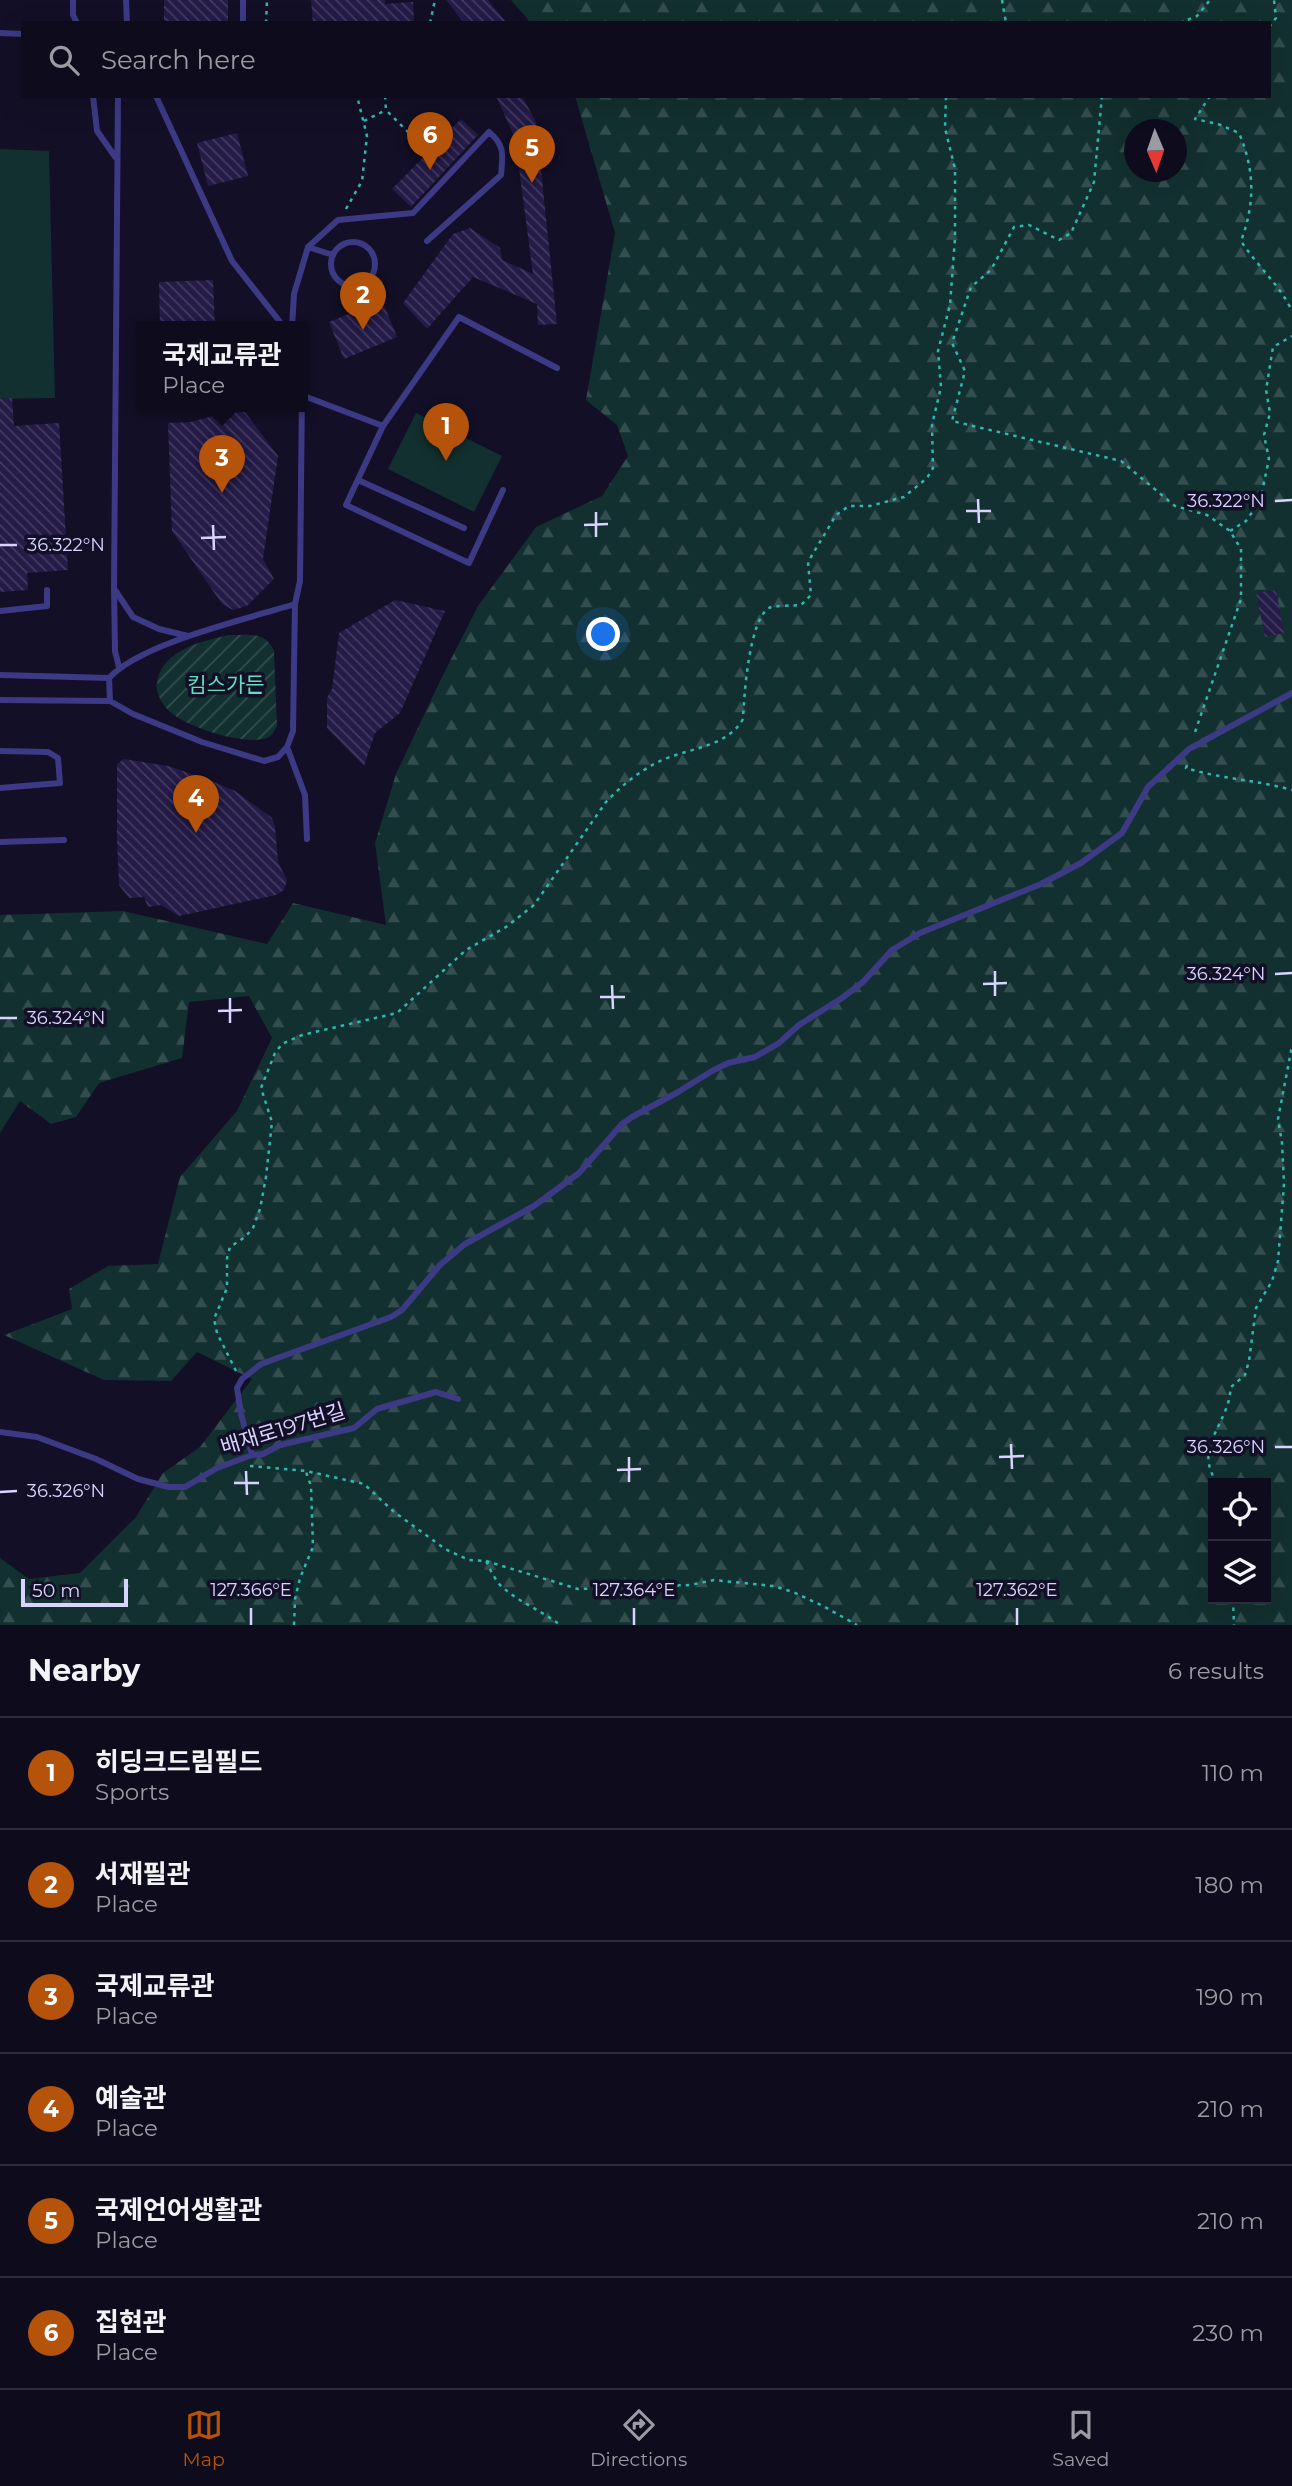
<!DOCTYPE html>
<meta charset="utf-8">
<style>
body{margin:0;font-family:Montserrat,"Noto Sans KR",sans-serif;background:#171425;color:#f1f3f6}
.controls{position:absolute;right:21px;bottom:21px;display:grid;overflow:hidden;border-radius:0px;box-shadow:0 7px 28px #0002}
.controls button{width:63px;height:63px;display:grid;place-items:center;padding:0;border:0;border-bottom:2px solid #2e2b3b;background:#0e0b1c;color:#f1f3f6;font:35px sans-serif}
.compass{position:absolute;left:1124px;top:119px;width:63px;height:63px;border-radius:50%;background:#0e0b1c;box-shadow:0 7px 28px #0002;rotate:178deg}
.scale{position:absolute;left:21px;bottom:18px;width:107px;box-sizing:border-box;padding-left:7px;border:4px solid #d9d4ff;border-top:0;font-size:19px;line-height:24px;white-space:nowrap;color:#d9d4ff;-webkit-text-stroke:5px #130f26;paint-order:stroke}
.you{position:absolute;left:604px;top:635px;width:24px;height:24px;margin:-18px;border:5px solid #fff;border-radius:50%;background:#1a73e8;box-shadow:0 0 0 10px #1a73e833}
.badge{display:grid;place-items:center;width:46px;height:46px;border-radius:50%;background:#b45309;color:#fff;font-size:23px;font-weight:700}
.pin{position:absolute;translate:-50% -58px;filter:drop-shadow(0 2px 4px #0008)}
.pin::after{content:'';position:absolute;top:37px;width:24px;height:21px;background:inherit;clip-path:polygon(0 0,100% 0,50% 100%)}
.popup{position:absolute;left:136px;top:321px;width:172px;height:91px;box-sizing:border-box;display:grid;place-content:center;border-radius:0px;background:#0e0b1c;filter:drop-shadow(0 2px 5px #0005);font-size:23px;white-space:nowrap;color:#9b9ba3}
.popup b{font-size:26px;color:#f1f3f6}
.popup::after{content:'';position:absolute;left:50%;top:100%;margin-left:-14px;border:14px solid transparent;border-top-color:#0e0b1c}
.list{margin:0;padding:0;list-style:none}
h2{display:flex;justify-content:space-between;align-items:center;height:91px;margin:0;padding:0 28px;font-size:30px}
h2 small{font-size:23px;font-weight:400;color:#9b9ba3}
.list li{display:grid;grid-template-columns:46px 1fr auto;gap:21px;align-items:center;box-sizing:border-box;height:112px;padding:0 28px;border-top:2px solid #2e2b3b}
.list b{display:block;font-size:26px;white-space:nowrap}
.list p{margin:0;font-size:23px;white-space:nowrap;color:#9b9ba3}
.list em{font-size:23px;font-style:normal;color:#9b9ba3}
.icon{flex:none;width:38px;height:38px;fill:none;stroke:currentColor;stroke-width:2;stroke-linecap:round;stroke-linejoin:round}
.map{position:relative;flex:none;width:1292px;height:1625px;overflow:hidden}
.search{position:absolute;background:#0e0b1c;box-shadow:0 7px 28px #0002;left:21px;right:21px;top:21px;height:77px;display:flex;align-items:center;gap:18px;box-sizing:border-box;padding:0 24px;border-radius:0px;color:#9b9ba3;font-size:26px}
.sheet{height:763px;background:#0e0b1c}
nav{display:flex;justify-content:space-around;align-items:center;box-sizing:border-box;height:98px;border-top:2px solid #2e2b3b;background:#0e0b1c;font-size:19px;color:#9b9ba3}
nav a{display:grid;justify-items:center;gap:4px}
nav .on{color:#b45309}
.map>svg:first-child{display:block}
.forest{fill:url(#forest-firs);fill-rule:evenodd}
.garden{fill:url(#garden-furrows)}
.pitch{fill:#12302f}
.building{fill:url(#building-back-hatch)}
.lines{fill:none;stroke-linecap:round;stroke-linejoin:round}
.path{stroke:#2fb8b0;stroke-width:2.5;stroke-dasharray:3.5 5;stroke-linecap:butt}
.lane{stroke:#3d3a85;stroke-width:6}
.ticks{fill:none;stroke:#d9d4ff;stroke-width:2.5}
.labels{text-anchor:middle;stroke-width:7;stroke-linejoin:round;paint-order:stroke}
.park-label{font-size:21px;fill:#5fe0c0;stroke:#130f26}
.street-label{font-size:21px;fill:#d9d4ff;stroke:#130f26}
.ticks-label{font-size:18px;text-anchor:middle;fill:#d9d4ff;stroke:#130f26;stroke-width:7;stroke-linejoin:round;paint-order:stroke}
</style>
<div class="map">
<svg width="1292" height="1625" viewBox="0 0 1292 1625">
<defs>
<pattern id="forest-firs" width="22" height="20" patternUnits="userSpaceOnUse" patternTransform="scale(1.75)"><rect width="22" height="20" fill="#12302f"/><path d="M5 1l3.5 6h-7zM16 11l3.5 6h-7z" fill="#344d4e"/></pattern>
<pattern id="garden-furrows" width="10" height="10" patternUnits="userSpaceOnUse" patternTransform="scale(1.75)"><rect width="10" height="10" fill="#12302f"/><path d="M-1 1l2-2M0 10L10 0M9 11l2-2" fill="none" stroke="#344d4e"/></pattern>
<pattern id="building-back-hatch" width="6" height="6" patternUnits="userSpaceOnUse" patternTransform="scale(1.75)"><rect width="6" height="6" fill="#241b47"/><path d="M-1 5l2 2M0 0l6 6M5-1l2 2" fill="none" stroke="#433b63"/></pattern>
</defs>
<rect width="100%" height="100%" fill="#130f26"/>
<path class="forest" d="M511 0H1292V1625H0V1558L29 1579 80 1573 136 1517 163 1473 200 1447 252 1379 197 1352 171 1381 104 1380 4 1335 72 1309 69 1289 108 1266 158 1264 180 1177 237 1111 272 1038 249 996 189 1002 182 1058 99 1083 76 1117 51 1124 20 1101 0 1133V915L123 911 267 944 293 903 386 925 375 843 396 774 441 679 478 606 536 527 602 496 628 456 617 425 586 400 615 233 575 96H1269V23H531ZM1134 130H1176V172H1134ZM1213 1483H1266V1599H1213Z"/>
<path class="garden" d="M229 635C248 635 266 631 274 651L277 726C274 731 272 736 267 738 244 746 186 727 169 711 162 704 155 693 157 683 161 650 202 641 229 635Z"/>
<path class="pitch" d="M0 149 49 151 55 398 0 399Z
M416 413 502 456 474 512 388 469Z"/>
<path class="building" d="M164 0H228V23H164Z
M311 0H385V4L413 2 414 23H313Z
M446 0H488L507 23H464Z
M496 96H522L536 122 557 324 538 325 537 304 473 277 427 329 403 303 453 234 470 228 500 248 502 260 533 274 515 138Z
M461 119 478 135 411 207 392 189Z
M237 133 248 176 208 186 197 143Z
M213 280 215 327H160L159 282Z
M382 300 397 337 344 359 329 322Z
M12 398 14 426 59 423 68 570 27 573 28 590 0 592V399Z
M242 408 278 456 263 559 274 579 247 606 233 610 222 604 172 531 168 423 191 422Z
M1276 590 1284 633 1265 637 1256 593Z
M395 600 445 611 400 713 375 733 364 766 327 728V698L332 689 339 633Z
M124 759 168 766 207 779 235 791 272 818 275 827 278 862 287 880 284 890 276 895 179 916 161 905 148 907 144 897 129 898 119 885 117 838V764Z"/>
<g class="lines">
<path class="path" d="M1002 0 1006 23
M266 23 267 0
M430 23 435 0
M1180 23 1197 16 1210 0
M1269 27 1276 18 1274 0
M385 96 386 110 428 152
M1102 96 1094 182 1071 233 1059 240 1029 225 1014 227 991 270 971 287 952 343 965 371 952 421 1121 461 1175 506 1207 515 1230 531 1241 549V599L1194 735
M1210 96 1195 119 1218 124 1239 133C1255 170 1255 204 1241 241 1257 266 1280 285 1292 311
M364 121 386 110
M346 209 362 181 367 136 357 96
M1230 531 1246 521 1260 501 1269 459 1264 435 1270 413 1266 390 1273 347 1292 336
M1187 765 1186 768C1221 779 1257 780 1292 790
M236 1371 217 1333 214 1319 227 1288V1258L230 1247 245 1237 253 1228 260 1209 266 1177 272 1122 261 1088 275 1053 282 1044 302 1035 397 1013 466 950 506 927 534 905 606 802C621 786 638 772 658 762 686 748 727 748 743 719 744 696 749 620 769 608 773 605 794 606 801 605L811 595 808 562 836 515 849 506H870L904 497 927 478 933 468 932 425 941 387 938 351 950 305 955 238V169L945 128 946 96
M250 1466 306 1471 364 1484 393 1511 445 1549 469 1560 486 1561C490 1569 494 1578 500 1585 518 1602 541 1610 560 1625
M1217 1483C1198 1454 1215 1437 1226 1409 1229 1402 1230 1394 1231 1387L1245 1375 1249 1361 1256 1308 1272 1281 1278 1261 1284 1184 1282 1143 1278 1119 1292 1046
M486 1561 578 1589 690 1585 714 1580 773 1586 793 1592 823 1606 857 1625
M1233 1599 1234 1625
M294 1625 295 1599 300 1578 313 1547 311 1486 306 1472"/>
<path class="lane" d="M73 0V15L77 23
M126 0 127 23
M243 0V23
M0 33 23 34
M93 96 97 131 116 158
M118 96 114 588 115 651 119 667
M156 96 232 261 284 327
M331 264a22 22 0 1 1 44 0a22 22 0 1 1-44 0Z
M308 247 333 255
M292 327 294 294 308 247 338 220 413 213 489 132C505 145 503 155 501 175L427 241
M304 396 383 426
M358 480 464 528
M503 490 469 563 346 505 383 426 459 317 557 368
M115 590 133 617 159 629 188 636
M0 611 47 606V590
M0 675 109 678
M0 700 110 701 133 714 202 742 264 761 278 757 287 747 293 731 295 604 300 581 302 391
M110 701 109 678C141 643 247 619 295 604
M287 747 305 795 307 839
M0 751 48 752 58 758 60 783 0 788
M0 842 64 840
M0 1432 37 1437 96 1459 138 1479 169 1487H185L217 1468 252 1455 263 1454 280 1445 354 1428 377 1409 436 1392 458 1399
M252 1455 241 1414 237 1388 242 1379 261 1364 391 1317 402 1310 440 1265 465 1244 534 1206 579 1173 622 1124 632 1117 678 1092 712 1071 728 1063 755 1057 779 1043 799 1025 842 998 863 982 892 950 920 933 1041 884 1081 863 1122 833 1148 787 1189 749 1292 693"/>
</g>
<path class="ticks" d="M978 499 979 523M1275 501 1292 500M966 511H991M596 512V537M213 525 214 550M584 525 608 524M201 538 226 537M0 545H17M995 971V996M1275 974 1292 973M983 984 1007 983M612 985 613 1009M600 997H625M230 998V1023M218 1011 242 1010M0 1018H17M1011 1444 1012 1469M1275 1447H1292M629 1457V1482M999 1457 1024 1456M617 1470 641 1469M246 1471 247 1495M234 1483H259M0 1492 17 1491M251 1608V1625M634 1608V1625M1017 1608V1625"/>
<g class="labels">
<g class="park-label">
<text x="226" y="692">킴스가든</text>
</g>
<g class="street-label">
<text transform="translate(283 1429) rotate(-17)" y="7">배재로197번길</text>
</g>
</g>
<g class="ticks-label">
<text x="1226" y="507">36.322°N</text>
<text x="66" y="551">36.322°N</text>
<text x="1226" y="980">36.324°N</text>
<text x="66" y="1024">36.324°N</text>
<text x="1226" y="1453">36.326°N</text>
<text x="66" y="1497">36.326°N</text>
<text x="251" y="1596">127.366°E</text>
<text x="634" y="1596">127.364°E</text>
<text x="1017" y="1596">127.362°E</text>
</g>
</svg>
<div class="controls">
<button><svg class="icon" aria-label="locate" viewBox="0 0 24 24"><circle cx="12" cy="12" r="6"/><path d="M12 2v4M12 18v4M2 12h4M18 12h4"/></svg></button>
<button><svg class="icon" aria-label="layers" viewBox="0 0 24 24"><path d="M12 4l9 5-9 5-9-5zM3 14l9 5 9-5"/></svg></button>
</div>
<svg class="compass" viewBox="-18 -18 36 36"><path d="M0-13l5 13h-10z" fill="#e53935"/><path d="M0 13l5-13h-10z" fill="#9b9ba3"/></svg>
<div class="scale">50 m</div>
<div class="you"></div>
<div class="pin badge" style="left:446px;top:461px">1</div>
<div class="pin badge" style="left:363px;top:330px">2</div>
<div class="pin badge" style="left:222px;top:493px">3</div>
<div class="popup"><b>국제교류관</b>Place</div>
<div class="pin badge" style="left:196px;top:833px">4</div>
<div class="pin badge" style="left:532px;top:183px">5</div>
<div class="pin badge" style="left:430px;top:170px">6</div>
<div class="search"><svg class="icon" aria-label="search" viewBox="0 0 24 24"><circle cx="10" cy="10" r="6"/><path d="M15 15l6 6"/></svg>Search here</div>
</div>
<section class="sheet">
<h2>Nearby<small>6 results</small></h2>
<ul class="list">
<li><span class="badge">1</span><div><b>히딩크드림필드</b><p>Sports</p></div><em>110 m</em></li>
<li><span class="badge">2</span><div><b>서재필관</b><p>Place</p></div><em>180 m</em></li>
<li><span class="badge">3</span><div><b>국제교류관</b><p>Place</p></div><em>190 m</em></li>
<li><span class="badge">4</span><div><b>예술관</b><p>Place</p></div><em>210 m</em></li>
<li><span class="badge">5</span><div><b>국제언어생활관</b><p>Place</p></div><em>210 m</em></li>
<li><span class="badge">6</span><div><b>집현관</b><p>Place</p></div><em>230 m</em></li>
</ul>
</section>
<nav>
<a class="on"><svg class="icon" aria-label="map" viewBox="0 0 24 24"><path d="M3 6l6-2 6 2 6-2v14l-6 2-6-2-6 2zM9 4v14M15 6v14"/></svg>Map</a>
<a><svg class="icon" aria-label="directions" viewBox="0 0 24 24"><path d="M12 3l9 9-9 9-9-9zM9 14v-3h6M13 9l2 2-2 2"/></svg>Directions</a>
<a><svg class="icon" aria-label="saved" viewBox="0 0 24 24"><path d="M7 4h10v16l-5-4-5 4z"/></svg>Saved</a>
</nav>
